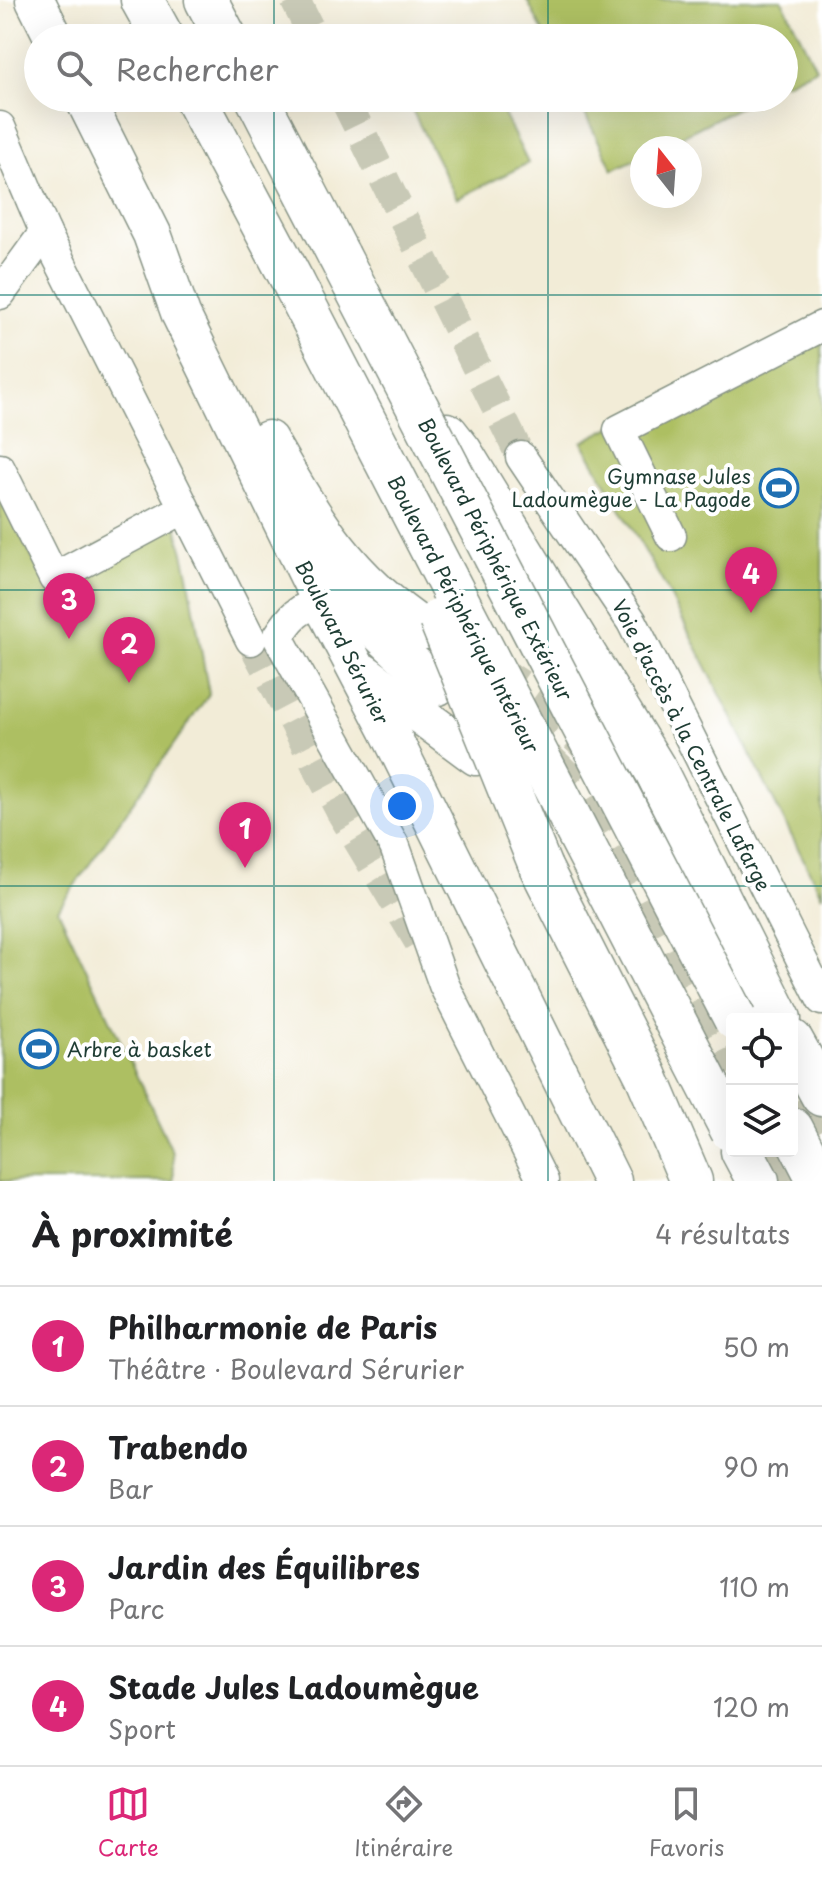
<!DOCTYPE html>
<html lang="fr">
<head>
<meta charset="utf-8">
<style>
	body { margin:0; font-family:"Playpen Sans",sans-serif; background:#f2f2f2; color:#202124 }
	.controls { position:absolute; right:24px; bottom:24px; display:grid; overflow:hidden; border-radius:8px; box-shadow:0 8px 32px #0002 }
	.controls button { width:72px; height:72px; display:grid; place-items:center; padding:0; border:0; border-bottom:2px solid #e0e0e0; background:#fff; color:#202124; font:40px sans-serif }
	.compass { position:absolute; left:630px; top:136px; width:72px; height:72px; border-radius:50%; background:#fff; box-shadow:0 8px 32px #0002; rotate:343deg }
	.you { position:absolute; left:402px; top:806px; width:28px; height:28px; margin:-20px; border:6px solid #fff; border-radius:50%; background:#1a73e8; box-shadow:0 0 0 12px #1a73e833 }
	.badge { display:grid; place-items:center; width:52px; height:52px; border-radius:50%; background:#db2777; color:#fff; font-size:26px; font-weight:700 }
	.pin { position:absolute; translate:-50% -66px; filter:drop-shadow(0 2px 4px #0008) }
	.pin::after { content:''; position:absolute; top:42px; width:28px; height:24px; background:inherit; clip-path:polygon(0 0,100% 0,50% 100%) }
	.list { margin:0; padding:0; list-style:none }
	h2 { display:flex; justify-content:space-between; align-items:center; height:104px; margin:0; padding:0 32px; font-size:34px }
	h2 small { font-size:26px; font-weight:400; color:#757577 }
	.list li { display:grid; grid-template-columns:52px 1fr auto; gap:24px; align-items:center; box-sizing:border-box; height:120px; padding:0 32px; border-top:2px solid #e0e0e0 }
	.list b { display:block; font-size:30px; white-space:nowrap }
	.list p { margin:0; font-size:26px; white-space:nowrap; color:#757577 }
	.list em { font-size:26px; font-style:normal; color:#757577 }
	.icon { flex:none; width:44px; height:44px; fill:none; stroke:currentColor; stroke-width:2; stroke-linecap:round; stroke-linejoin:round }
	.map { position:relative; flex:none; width:822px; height:1181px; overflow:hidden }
	.search { position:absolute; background:#fff; box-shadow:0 8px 32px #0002; left:24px; right:24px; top:24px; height:88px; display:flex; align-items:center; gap:20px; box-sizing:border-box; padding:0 28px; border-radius:44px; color:#757577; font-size:30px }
	.sheet { height:584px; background:#fff }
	nav { display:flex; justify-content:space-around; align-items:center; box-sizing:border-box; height:112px; border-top:2px solid #e0e0e0; background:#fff; font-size:22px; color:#757577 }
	nav a { display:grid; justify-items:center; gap:4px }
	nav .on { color:#db2777 }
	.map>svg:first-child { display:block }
</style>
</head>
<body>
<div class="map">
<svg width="822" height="1181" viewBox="0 0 822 1181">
	<rect width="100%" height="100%" fill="#fff"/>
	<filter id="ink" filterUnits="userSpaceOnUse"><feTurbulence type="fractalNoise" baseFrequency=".0125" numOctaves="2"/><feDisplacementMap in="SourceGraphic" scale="16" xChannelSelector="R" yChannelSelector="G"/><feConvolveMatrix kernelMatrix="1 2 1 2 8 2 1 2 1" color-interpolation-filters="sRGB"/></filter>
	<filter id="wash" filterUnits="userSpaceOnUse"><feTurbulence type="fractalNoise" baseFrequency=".006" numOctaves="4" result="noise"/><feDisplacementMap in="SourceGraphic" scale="32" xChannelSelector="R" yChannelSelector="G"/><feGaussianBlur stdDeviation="1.8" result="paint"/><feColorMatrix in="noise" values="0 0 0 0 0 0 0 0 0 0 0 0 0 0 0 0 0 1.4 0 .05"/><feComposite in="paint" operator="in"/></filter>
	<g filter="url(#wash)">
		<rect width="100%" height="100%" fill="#f2ecd7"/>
		<!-- green -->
		<g fill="#adbf62" stroke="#667e4b" stroke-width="2">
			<path d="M527 0H782L816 68 784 84V38H546Z"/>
			<path d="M406 98H496L528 163 457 199Z"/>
			<path d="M577 98H757L658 148H642V156L613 170Z"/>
			<path d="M822 319V896L668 591 582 442Z"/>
			<path d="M0 496 42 576 172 506 188 575 209 694 58 909 173 1153 174 1181H0Z"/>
		</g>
	</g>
	<g filter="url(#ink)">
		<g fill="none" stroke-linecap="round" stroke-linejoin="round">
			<!-- minor-tunnel -->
			<g stroke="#c8c9b6" stroke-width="30" stroke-dasharray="30 15" stroke-linecap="butt">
				<path d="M295 0 314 38"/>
				<path d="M344 98 521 457"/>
				<path d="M251 640 341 812 425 952"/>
			</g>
			<!-- major-tunnel -->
			<g stroke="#c8c9b6" stroke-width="38" stroke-dasharray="38 19" stroke-linecap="butt">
				<path d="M486 667C524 690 557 714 589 745"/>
				<path d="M546 760 584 797 620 856 732 1072"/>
				<path d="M792 1103 819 1155"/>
				<path d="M773 1151 789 1181"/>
			</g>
			<!-- minor casing -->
			<g stroke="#889486" stroke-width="33">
				<g id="minor">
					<path d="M0 127 45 232 251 640"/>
					<path d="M0 294 45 232"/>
					<path d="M521 457 632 622 822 1000"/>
					<path d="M0 469 54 578 183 509"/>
					<path d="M671 536 619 430 822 326"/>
					<path d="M322 604C299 606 290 618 278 637L395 847 444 985 543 1181"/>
				</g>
			</g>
			<!-- major casing -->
			<g stroke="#889486" stroke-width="41">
				<g id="major">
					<path d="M35 0 54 38"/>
					<path d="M84 98 152 234 181 315 324 607 388 729 612 1181"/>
					<path d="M268 440C314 520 347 578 426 630"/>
					<path d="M320 559C349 610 395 648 438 686"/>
					<path d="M364 673 476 756"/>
				</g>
			</g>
			<!-- highway casing -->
			<g stroke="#889486" stroke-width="45">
				<g id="highway">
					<path d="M142 0 163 38"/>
					<path d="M206 0 226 38"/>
					<path d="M195 98 293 282"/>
					<path d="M257 98 339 256"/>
					<path d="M447 434 461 452 656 771 780 1019"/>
					<path d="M541 868 646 1075 691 1181"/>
					<path d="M792 1041 822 1095"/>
					<path d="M792 1129 819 1181"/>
					<path d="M742 1151 758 1181"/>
				</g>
			</g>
			<!-- minor -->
			<use href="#minor" stroke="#fff" stroke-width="30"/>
			<!-- major -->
			<use href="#major" stroke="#fff" stroke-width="38"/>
			<!-- highway -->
			<use href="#highway" stroke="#fff" stroke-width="42"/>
			<!-- highway-bridge casing -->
			<g stroke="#889486" stroke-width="45" stroke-linecap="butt">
				<g id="highway-bridge">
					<path d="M339 256 735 1019"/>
					<path d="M293 282 732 1131"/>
					<path d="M440 619 541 868"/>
				</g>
			</g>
			<!-- highway-bridge -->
			<use href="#highway-bridge" stroke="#fff" stroke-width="42"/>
		</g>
	</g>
	<!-- grid -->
	<path fill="none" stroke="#0f766e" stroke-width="2" stroke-opacity="0.55" d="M274 0V38M548 0V38M274 98V1181M548 98V1181M0 295H822M0 590H822M0 886H822"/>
	<!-- icons -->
	<defs>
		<g id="stadium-ring" transform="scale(2)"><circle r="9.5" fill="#fff" stroke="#1f6fb2" stroke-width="1.5"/><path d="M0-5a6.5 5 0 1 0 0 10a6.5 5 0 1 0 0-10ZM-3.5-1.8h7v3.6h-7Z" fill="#1f6fb2"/></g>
	</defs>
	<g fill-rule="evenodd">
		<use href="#stadium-ring" x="779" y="488"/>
		<use href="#stadium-ring" x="39" y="1049"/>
	</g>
	<g text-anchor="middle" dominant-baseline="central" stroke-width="8" stroke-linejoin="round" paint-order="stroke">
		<!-- poi labels -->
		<g font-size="20" fill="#1f3d34" stroke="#fff" text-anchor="end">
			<text x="751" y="476">Gymnase Jules<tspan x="751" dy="23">Ladoumègue - La Pagode</tspan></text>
			<text x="67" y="1049" text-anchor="start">Arbre à basket</text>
		</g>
		<!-- street labels -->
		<g font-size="20" fill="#1f3d34" stroke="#fff">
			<text transform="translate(496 559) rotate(63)">Boulevard Périphérique Extérieur</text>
			<text transform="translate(464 614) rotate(63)">Boulevard Périphérique Intérieur</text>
			<text transform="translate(343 642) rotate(63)">Boulevard Sérurier</text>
			<text transform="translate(692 745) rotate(63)">Voie d'accès à la Centrale Lafarge</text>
		</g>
	</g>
</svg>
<div class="controls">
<button><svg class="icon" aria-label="locate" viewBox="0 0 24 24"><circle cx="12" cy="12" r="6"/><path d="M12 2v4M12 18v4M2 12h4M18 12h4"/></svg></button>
<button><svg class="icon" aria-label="layers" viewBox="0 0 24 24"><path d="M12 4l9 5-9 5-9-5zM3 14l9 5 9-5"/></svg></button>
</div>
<svg class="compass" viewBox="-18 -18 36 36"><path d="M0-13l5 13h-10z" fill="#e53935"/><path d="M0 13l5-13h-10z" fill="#757577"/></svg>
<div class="you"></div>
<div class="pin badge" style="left:245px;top:868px">1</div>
<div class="pin badge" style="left:129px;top:683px">2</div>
<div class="pin badge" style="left:69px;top:639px">3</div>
<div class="pin badge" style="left:751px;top:613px">4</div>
<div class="search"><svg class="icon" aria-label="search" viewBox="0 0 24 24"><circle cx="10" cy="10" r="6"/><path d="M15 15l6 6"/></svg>Rechercher</div>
</div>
<section class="sheet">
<h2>À proximité<small>4 résultats</small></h2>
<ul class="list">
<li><span class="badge">1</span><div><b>Philharmonie de Paris</b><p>Théâtre · Boulevard Sérurier</p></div><em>50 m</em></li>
<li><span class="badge">2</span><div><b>Trabendo</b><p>Bar</p></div><em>90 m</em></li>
<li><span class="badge">3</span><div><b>Jardin des Équilibres</b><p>Parc</p></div><em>110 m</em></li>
<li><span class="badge">4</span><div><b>Stade Jules Ladoumègue</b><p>Sport</p></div><em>120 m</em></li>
</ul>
</section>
<nav>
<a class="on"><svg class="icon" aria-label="map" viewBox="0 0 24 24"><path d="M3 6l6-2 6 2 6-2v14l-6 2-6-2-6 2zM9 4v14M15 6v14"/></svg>Carte</a>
<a><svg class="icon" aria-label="directions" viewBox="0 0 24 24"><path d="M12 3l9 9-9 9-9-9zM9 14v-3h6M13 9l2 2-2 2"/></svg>Itinéraire</a>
<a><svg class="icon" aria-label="saved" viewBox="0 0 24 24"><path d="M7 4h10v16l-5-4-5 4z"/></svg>Favoris</a>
</nav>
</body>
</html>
